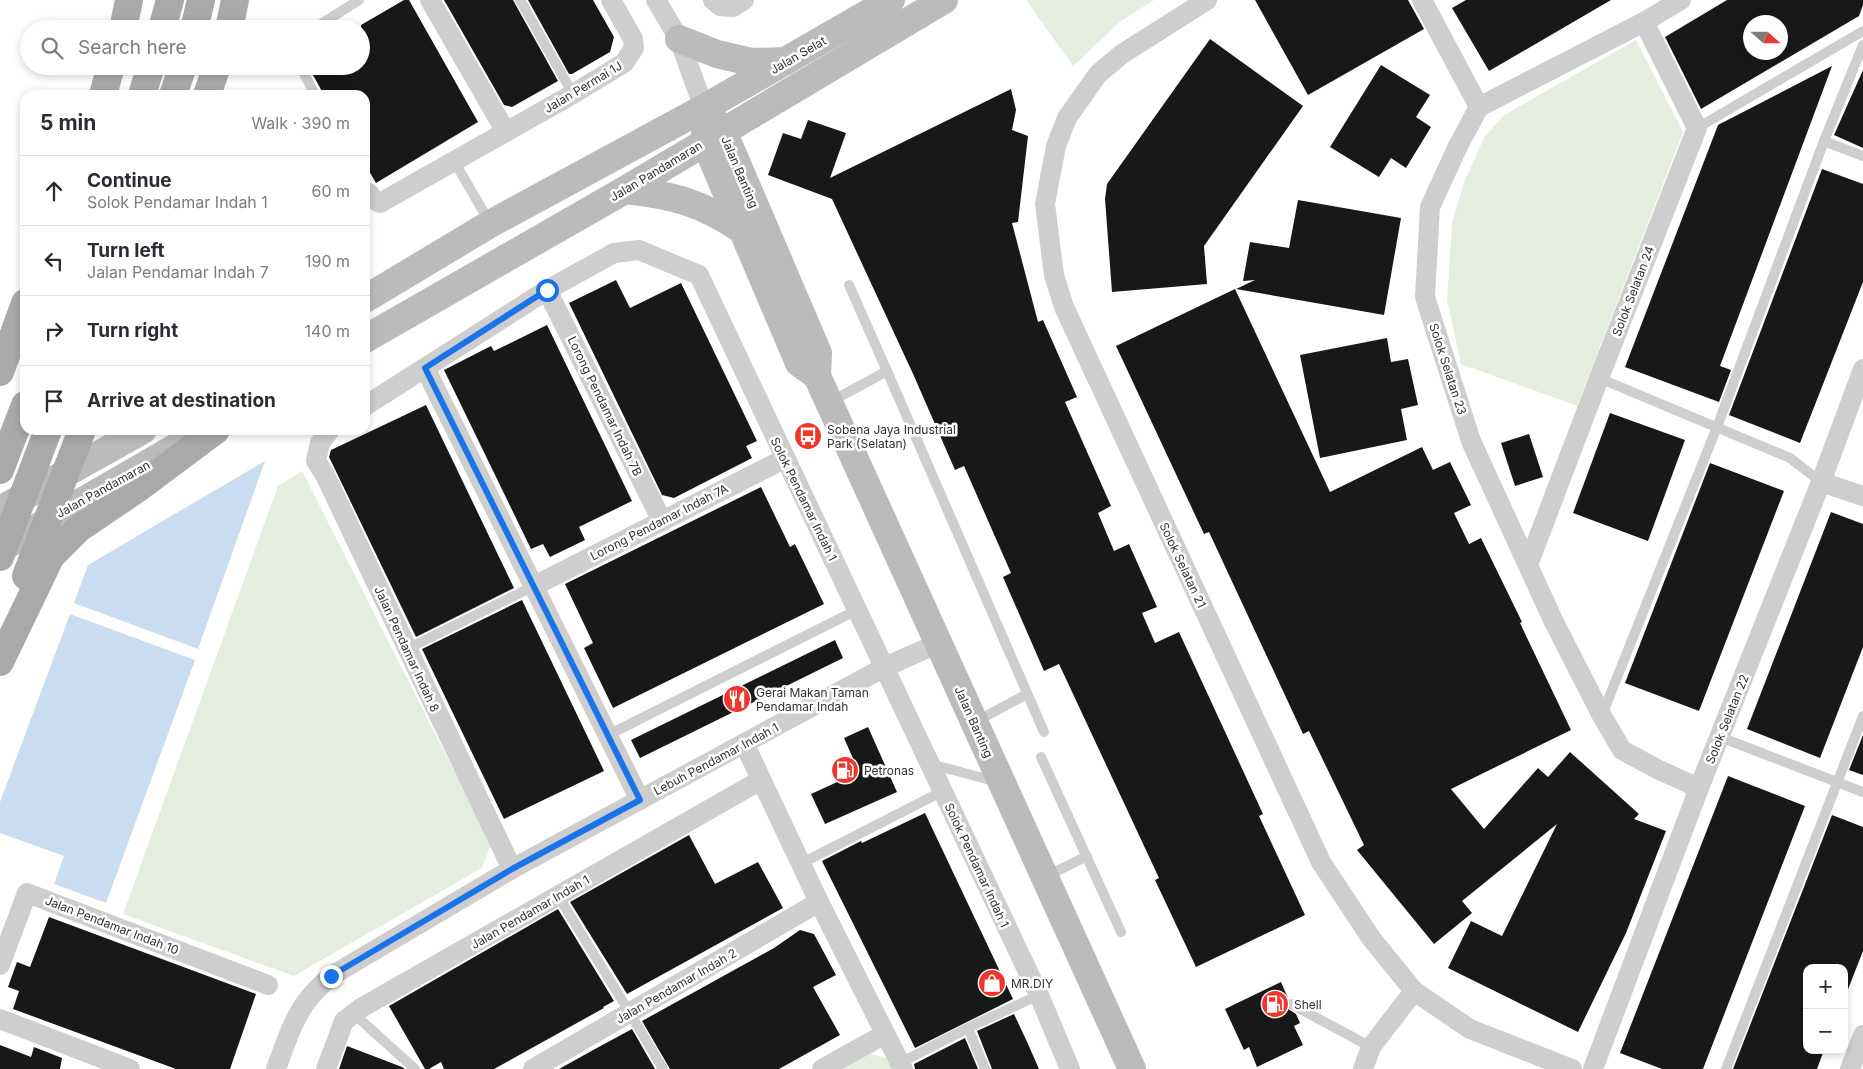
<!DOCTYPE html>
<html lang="en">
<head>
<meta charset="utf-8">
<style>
	body { margin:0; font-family:Inter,sans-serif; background:#f2f2f3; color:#2b2b33 }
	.controls { position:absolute; right:15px; bottom:15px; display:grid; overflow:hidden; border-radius:10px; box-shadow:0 2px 8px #0003 }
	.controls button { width:45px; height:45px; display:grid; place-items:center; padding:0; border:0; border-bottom:1px solid #e1e1e2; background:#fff; color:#2b2b33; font:25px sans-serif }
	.compass { position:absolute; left:1743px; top:15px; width:45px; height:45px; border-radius:50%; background:#fff; box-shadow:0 2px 8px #0003; rotate:111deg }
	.stop { position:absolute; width:15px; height:15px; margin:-11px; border:4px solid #1a73e8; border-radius:50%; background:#fff }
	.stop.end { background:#1a73e8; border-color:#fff; box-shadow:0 1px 5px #0008 }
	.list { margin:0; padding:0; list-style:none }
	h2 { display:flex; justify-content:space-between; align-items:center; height:65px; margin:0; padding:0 20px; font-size:21px }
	h2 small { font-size:16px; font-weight:400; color:#7c7c81 }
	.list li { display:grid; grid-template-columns:32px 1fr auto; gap:15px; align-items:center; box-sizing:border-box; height:70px; padding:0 20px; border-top:1px solid #e1e1e2 }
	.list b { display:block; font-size:19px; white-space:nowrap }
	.list p { margin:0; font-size:16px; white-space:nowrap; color:#7c7c81 }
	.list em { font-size:16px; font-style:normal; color:#7c7c81 }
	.icon { flex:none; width:28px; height:28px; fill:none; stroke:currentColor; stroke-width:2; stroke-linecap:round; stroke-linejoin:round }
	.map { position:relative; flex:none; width:1863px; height:1069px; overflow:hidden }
	.search { position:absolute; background:#fff; box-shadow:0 2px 8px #0003; left:20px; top:20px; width:350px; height:55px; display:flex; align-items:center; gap:12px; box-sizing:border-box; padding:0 18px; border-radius:28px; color:#7c7c81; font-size:19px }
	.panel { position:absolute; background:#fff; box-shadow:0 2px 8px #0003; left:20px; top:90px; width:350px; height:345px; border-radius:15px }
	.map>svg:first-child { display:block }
</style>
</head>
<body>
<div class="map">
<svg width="1863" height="1069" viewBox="0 0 1863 1069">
	<rect width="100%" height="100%" fill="#fff"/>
	<!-- green -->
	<g fill="#e5eede">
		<path d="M1026 0H1154L1120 22 1073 66Z"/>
		<path d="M1636 40 1683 132 1577 406 1461 364 1447 300 1452 223 1464 182 1484 138 1504 115Z"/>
		<path d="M302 471 491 844 482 868 294 976 123 914 278 486Z"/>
		<path d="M867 1053 893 1060 897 1069H839Z"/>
	</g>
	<!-- water -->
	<g fill="#cadcef">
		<path d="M265 461 198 649 74 603 88 565Z"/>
		<path d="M70 614 195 660 106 903 54 884 64 856 0 833V802Z"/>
	</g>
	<!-- building -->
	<g fill="#181818" fill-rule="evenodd">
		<path d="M404 0H409L478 122 376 183 365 164V95H324L308 66H361V25Z"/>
		<path d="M444 0H513L558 81 512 107 504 105Z"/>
		<path d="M528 0H593L614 37 610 52 572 74H569Z"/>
		<path d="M1255 0H1408L1424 29 1308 95Z"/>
		<path d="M1466 0H1611L1489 71 1452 8Z"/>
		<path d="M1727 0H1863V5L1859 16 1701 109 1665 37ZM1750 22H1780V52H1750Z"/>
		<path d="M1210 39 1303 106 1204 246 1207 284 1112 292 1105 199 1107 184Z"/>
		<path d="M1381 65 1430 95 1416 117 1431 127 1406 168 1391 158 1379 177 1330 147Z"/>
		<path d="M1832 66 1720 366 1731 370 1719 402 1625 367 1718 125Z"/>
		<path d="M1863 70V148L1834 135Z"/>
		<path d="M1011 89 1016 110 1012 130 1028 136 1018 222 1012 223 1038 322 1043 320 1077 397 1065 402 1111 506 1098 513 1114 551 1129 544 1157 607 1142 613 1155 643 1179 632 1263 814 1259 816 1305 915 1196 967 1155 880 1159 878 1059 664 1044 671 1003 577 1011 573 964 466 955 470 914 376 832 199 768 175 783 133 801 139 808 120 846 133 830 178Z"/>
		<path d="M1822 169 1863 184V282L1800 443 1729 415Z"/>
		<path d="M1298 200 1401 218 1384 315 1236 289 1255 280 1243 281 1250 242 1289 248Z"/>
		<path d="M616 280 630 308 681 283 757 441 746 446 752 458 674 498 662 495 569 303Z"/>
		<path d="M1235 289 1330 492 1422 447 1433 470 1450 462 1471 505 1454 513 1469 544 1481 538 1522 622 1520 623 1571 730 1451 789 1484 829 1538 768 1548 777 1570 752 1639 814 1634 819 1666 831 1626 933 1578 1032 1448 968 1471 921 1502 936 1557 824 1462 901 1472 913 1434 944 1357 850 1364 845 1309 731 1303 734 1209 532 1204 534 1116 346Z"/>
		<path d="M547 325 632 501 579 527 585 540 550 557 543 544 531 549 444 370 491 346 494 351Z"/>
		<path d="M1387 338 1391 362 1408 359 1418 405 1401 409 1407 440 1320 458 1300 355Z"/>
		<path d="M426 405 514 588 416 637 329 457 331 450Z"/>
		<path d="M1610 413 1685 440 1648 541 1573 513Z"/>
		<path d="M1529 434 1543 477 1515 486 1501 443Z"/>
		<path d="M1710 463 1784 491 1699 711 1625 683Z"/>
		<path d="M761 487 790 547 795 544 824 604 613 708 584 648 593 643 565 584Z"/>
		<path d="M1831 512 1863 524V647L1820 758 1747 729Z"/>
		<path d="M522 600 604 771 504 819 422 649Z"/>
		<path d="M835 640 843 658 640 758 631 740Z"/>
		<path d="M868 727 897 792 825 824 811 794 859 772 844 738Z"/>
		<path d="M1863 735V775L1849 770Z"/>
		<path d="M1728 776 1805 806 1703 1069H1662L1620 1053Z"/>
		<path d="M925 813 1013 999 915 1048 822 861 861 841 862 843Z"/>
		<path d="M1832 815 1863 827V951L1845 997 1844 968H1807V1050H1824L1817 1069H1733Z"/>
		<path d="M689 835 715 884 758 862 783 908 627 994 570 902Z"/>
		<path d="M558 909 614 1001 603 1007 604 1008 494 1069H444L441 1062 429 1069H425L389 1006Z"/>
		<path d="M49 917 256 994 230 1069H176L13 1009 19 991 8 987 17 962 30 967Z"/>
		<path d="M800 930 814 934 836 975 813 987 840 1035 779 1069H670L642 1021 774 948Z"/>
		<path d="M1281 982 1288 998 1285 1001V1007L1296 1014 1300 1023 1294 1026 1303 1045 1257 1067 1249 1047 1244 1050 1225 1009Z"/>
		<path d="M1014 1014 1028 1044 1039 1069H992L977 1031Z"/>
		<path d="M632 1029 655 1069H559L595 1049Z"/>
		<path d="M965 1038 978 1069H915L914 1064Z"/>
		<path d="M0 1045 31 1057 34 1047 62 1058 60 1069H0Z"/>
		<path d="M347 1046 402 1067 405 1069H339Z"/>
	</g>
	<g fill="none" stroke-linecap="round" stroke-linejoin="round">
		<!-- lane -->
		<g stroke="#cecece" stroke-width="10">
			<path d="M520 0 573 94"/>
			<path d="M313 29 359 0"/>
			<path d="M300 66 315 95"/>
			<path d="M1697 128 1863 31"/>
			<path d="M1824 141 1863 156"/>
			<path d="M454 161 490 223"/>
			<path d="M887 371 1044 732"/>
			<path d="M1599 378 1790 458 1821 482"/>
			<path d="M830 402 887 371 849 285"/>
			<path d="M407 649 534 586"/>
			<path d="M1602 715 1717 427 1824 141 1863 45"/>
			<path d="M975 722 1027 694"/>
			<path d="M608 735 857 610"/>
			<path d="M1720 737 1863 792"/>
			<path d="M1041 757 1121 932"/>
			<path d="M930 764 998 782"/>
			<path d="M802 863 943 791"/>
			<path d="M1045 877 1087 856"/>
			<path d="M558 896 630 1013 663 1069"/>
			<path d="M1291 1004 1371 1047"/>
			<path d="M354 1014 415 1069"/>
			<path d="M968 1028 985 1069"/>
			<path d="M900 1063 968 1028 1039 995"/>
			<path d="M1726 1069 1863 716"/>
		</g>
		<!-- street -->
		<g stroke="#cecece" stroke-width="20">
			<path d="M430 0 506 132"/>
			<path d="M656 0 679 39 704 108"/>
			<path d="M713 0 720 6 733 7 744 0"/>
			<path d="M1207 0 1122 54 1098 74 1067 118 1056 146 1045 204 1054 275 1064 307 1321 862 1371 938 1414 991 1470 1029 1572 1069"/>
			<path d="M1422 0 1479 107"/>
			<path d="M1681 0 1644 22 1479 107 1458 146 1430 207 1425 297 1471 441 1553 620 1602 716 1622 750 1659 770 1699 788"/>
			<path d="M369 193 373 199 380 203 573 94 624 63 634 48 633 39 611 0"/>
			<path d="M547 290 662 521"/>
			<path d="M425 368 640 800"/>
			<path d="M365 406 547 290 614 253 639 250 699 275 1039 995 1070 1069"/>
			<path d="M330 430 320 443 316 461 325 475 512 869"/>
			<path d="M1821 482 1863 496"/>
			<path d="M1528 565 1599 378 1697 128 1644 22"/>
			<path d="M534 586 784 459"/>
			<path d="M744 743 819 902 903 1069"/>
			<path d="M0 965 27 893 268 985"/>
			<path d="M0 1019 130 1069"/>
			<path d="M276 1069C284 1048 291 1024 304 1005 311 994 321 985 331 976L512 869 885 667 939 643"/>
			<path d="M326 1069 344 1021 361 1008 761 780"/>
			<path d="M533 1069 819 902"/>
			<path d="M822 1069 885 1034"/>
			<path d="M1363 1069 1371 1047 1414 991"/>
			<path d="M1593 1069 1699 788 1821 482 1863 369"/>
			<path d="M1850 1069 1863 1035"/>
		</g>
		<!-- secondary -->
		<g stroke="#bbb" stroke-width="28">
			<path d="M679 39 717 54 751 62 786 61"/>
			<path d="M704 108 723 131 818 353 817 376 1132 1069"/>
			<path d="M705 125V142L799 363 817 376"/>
			<path d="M625 190C673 195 702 203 742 230"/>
			<path d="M365 299 490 224 704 108 891 0"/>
			<path d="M365 339 625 190 944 0"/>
			<path d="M0 510 143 430"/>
			<path d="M0 549 183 443"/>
		</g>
		<!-- primary -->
		<g stroke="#a9a9a9" stroke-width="28">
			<path d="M123 29 129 0"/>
			<path d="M162 29 170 0"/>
			<path d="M194 29 201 0"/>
			<path d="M229 29 235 0"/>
			<path d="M103 95 111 66"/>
			<path d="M142 95 151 66"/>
			<path d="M173 95 183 66"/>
			<path d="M207 95 217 66"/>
			<path d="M0 372 25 303"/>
			<path d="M26 576 82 430"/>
			<path d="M0 662 51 556 78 529 137 489 216 430"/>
		</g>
		<!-- primary-bridge -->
		<g stroke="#a9a9a9" stroke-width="28">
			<path d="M0 470 25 405"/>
			<path d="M0 557 48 430"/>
		</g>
	</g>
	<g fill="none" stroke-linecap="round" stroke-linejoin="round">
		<!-- route -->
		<path stroke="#1a73e8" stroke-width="6" d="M331 976 512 869 640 800 425 368 547 290"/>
	</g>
	<!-- icons -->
	<defs>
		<g id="bus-disc" transform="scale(1.4375)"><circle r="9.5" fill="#f0362b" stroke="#fff"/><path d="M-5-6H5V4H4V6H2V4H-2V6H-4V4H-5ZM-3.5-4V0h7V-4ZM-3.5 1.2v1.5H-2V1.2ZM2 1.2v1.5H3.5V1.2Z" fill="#fff"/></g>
		<g id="restaurant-disc" transform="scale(1.4375)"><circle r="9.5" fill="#f0362b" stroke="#fff"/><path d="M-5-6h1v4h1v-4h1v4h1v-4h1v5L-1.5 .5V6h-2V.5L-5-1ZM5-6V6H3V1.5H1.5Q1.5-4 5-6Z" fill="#fff"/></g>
		<g id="fuel-disc" transform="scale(1.4375)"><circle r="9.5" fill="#f0362b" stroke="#fff"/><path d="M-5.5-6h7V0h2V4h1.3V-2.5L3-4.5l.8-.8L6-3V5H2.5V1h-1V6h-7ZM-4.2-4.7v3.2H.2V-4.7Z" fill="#fff"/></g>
		<g id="shop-disc" transform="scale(1.4375)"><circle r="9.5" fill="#f0362b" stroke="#fff"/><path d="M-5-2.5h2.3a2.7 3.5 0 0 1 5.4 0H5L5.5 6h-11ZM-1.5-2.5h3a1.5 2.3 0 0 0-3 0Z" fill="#fff"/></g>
	</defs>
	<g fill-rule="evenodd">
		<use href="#bus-disc" x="808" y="436"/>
		<use href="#restaurant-disc" x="737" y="699"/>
		<use href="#fuel-disc" x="845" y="770"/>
		<use href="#shop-disc" x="992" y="983"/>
		<use href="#fuel-disc" x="1275" y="1004"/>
	</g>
	<g text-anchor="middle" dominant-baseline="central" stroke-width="5" stroke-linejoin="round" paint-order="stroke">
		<!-- street labels -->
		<g font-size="12" fill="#313131" stroke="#fff">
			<text transform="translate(798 55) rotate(-30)">Jalan Selat</text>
			<text transform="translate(583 87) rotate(-31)">Jalan Permai 1J</text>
			<text transform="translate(656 171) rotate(-31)">Jalan Pandamaran</text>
			<text transform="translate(740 172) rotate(67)">Jalan Banting</text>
			<text transform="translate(1633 291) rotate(-69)">Solok Selatan 24</text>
			<text transform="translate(1448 369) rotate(72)">Solok Selatan 23</text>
			<text transform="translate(605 406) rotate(64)">Lorong Pendamar Indah 7B</text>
			<text transform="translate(103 489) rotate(-29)">Jalan Pandamaran</text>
			<text transform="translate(804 499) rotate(64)">Solok Pendamar Indah 1</text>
			<text transform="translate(659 522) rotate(-27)">Lorong Pendamar Indah 7A</text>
			<text transform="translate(1183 565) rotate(65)">Solok Selatan 21</text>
			<text transform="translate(407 649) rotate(65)">Jalan Pendamar Indah 8</text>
			<text transform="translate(1727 719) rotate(-68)">Solok Selatan 22</text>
			<text transform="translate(974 722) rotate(66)">Jalan Banting</text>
			<text transform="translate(716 759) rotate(-28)">Lebuh Pendamar Indah 1</text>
			<text transform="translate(977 865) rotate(65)">Solok Pendamar Indah 1</text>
			<text transform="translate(530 912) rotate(-30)">Jalan Pendamar Indah 1</text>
			<text transform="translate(112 925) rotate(21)">Jalan Pendamar Indah 10</text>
			<text transform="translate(676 986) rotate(-30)">Jalan Pendamar Indah 2</text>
		</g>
		<!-- poi labels -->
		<g font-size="12" fill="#313131" stroke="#fff" text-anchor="start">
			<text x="827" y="429">Sobena Jaya Industrial<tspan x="827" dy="14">Park (Selatan)</tspan></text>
			<text x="756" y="692">Gerai Makan Taman<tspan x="756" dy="14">Pendamar Indah</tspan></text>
			<text x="864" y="770">Petronas</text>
			<text x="1011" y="983">MR.DIY</text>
			<text x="1294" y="1004">Shell</text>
		</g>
	</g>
</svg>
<div class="controls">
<button>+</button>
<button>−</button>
</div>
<svg class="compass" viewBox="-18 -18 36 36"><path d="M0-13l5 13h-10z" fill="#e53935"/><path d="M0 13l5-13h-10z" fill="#7c7c81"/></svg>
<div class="stop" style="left:547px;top:290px"></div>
<div class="stop end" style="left:331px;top:976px"></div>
<div class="search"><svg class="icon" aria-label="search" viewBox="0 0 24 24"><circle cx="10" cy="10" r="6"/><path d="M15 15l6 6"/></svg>Search here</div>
<section class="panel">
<h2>5 min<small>Walk · 390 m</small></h2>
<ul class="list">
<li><svg class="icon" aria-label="ahead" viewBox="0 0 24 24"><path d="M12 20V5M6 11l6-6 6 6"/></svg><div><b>Continue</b><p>Solok Pendamar Indah 1</p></div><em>60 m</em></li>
<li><svg class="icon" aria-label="left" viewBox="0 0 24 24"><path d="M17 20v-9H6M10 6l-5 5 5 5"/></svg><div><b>Turn left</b><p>Jalan Pendamar Indah 7</p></div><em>190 m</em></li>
<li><svg class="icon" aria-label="right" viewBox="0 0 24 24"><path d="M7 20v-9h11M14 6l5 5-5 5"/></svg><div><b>Turn right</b></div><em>140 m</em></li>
<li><svg class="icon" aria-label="arrive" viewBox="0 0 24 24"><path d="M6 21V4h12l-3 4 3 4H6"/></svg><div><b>Arrive at destination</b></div></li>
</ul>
</section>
</div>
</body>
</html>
